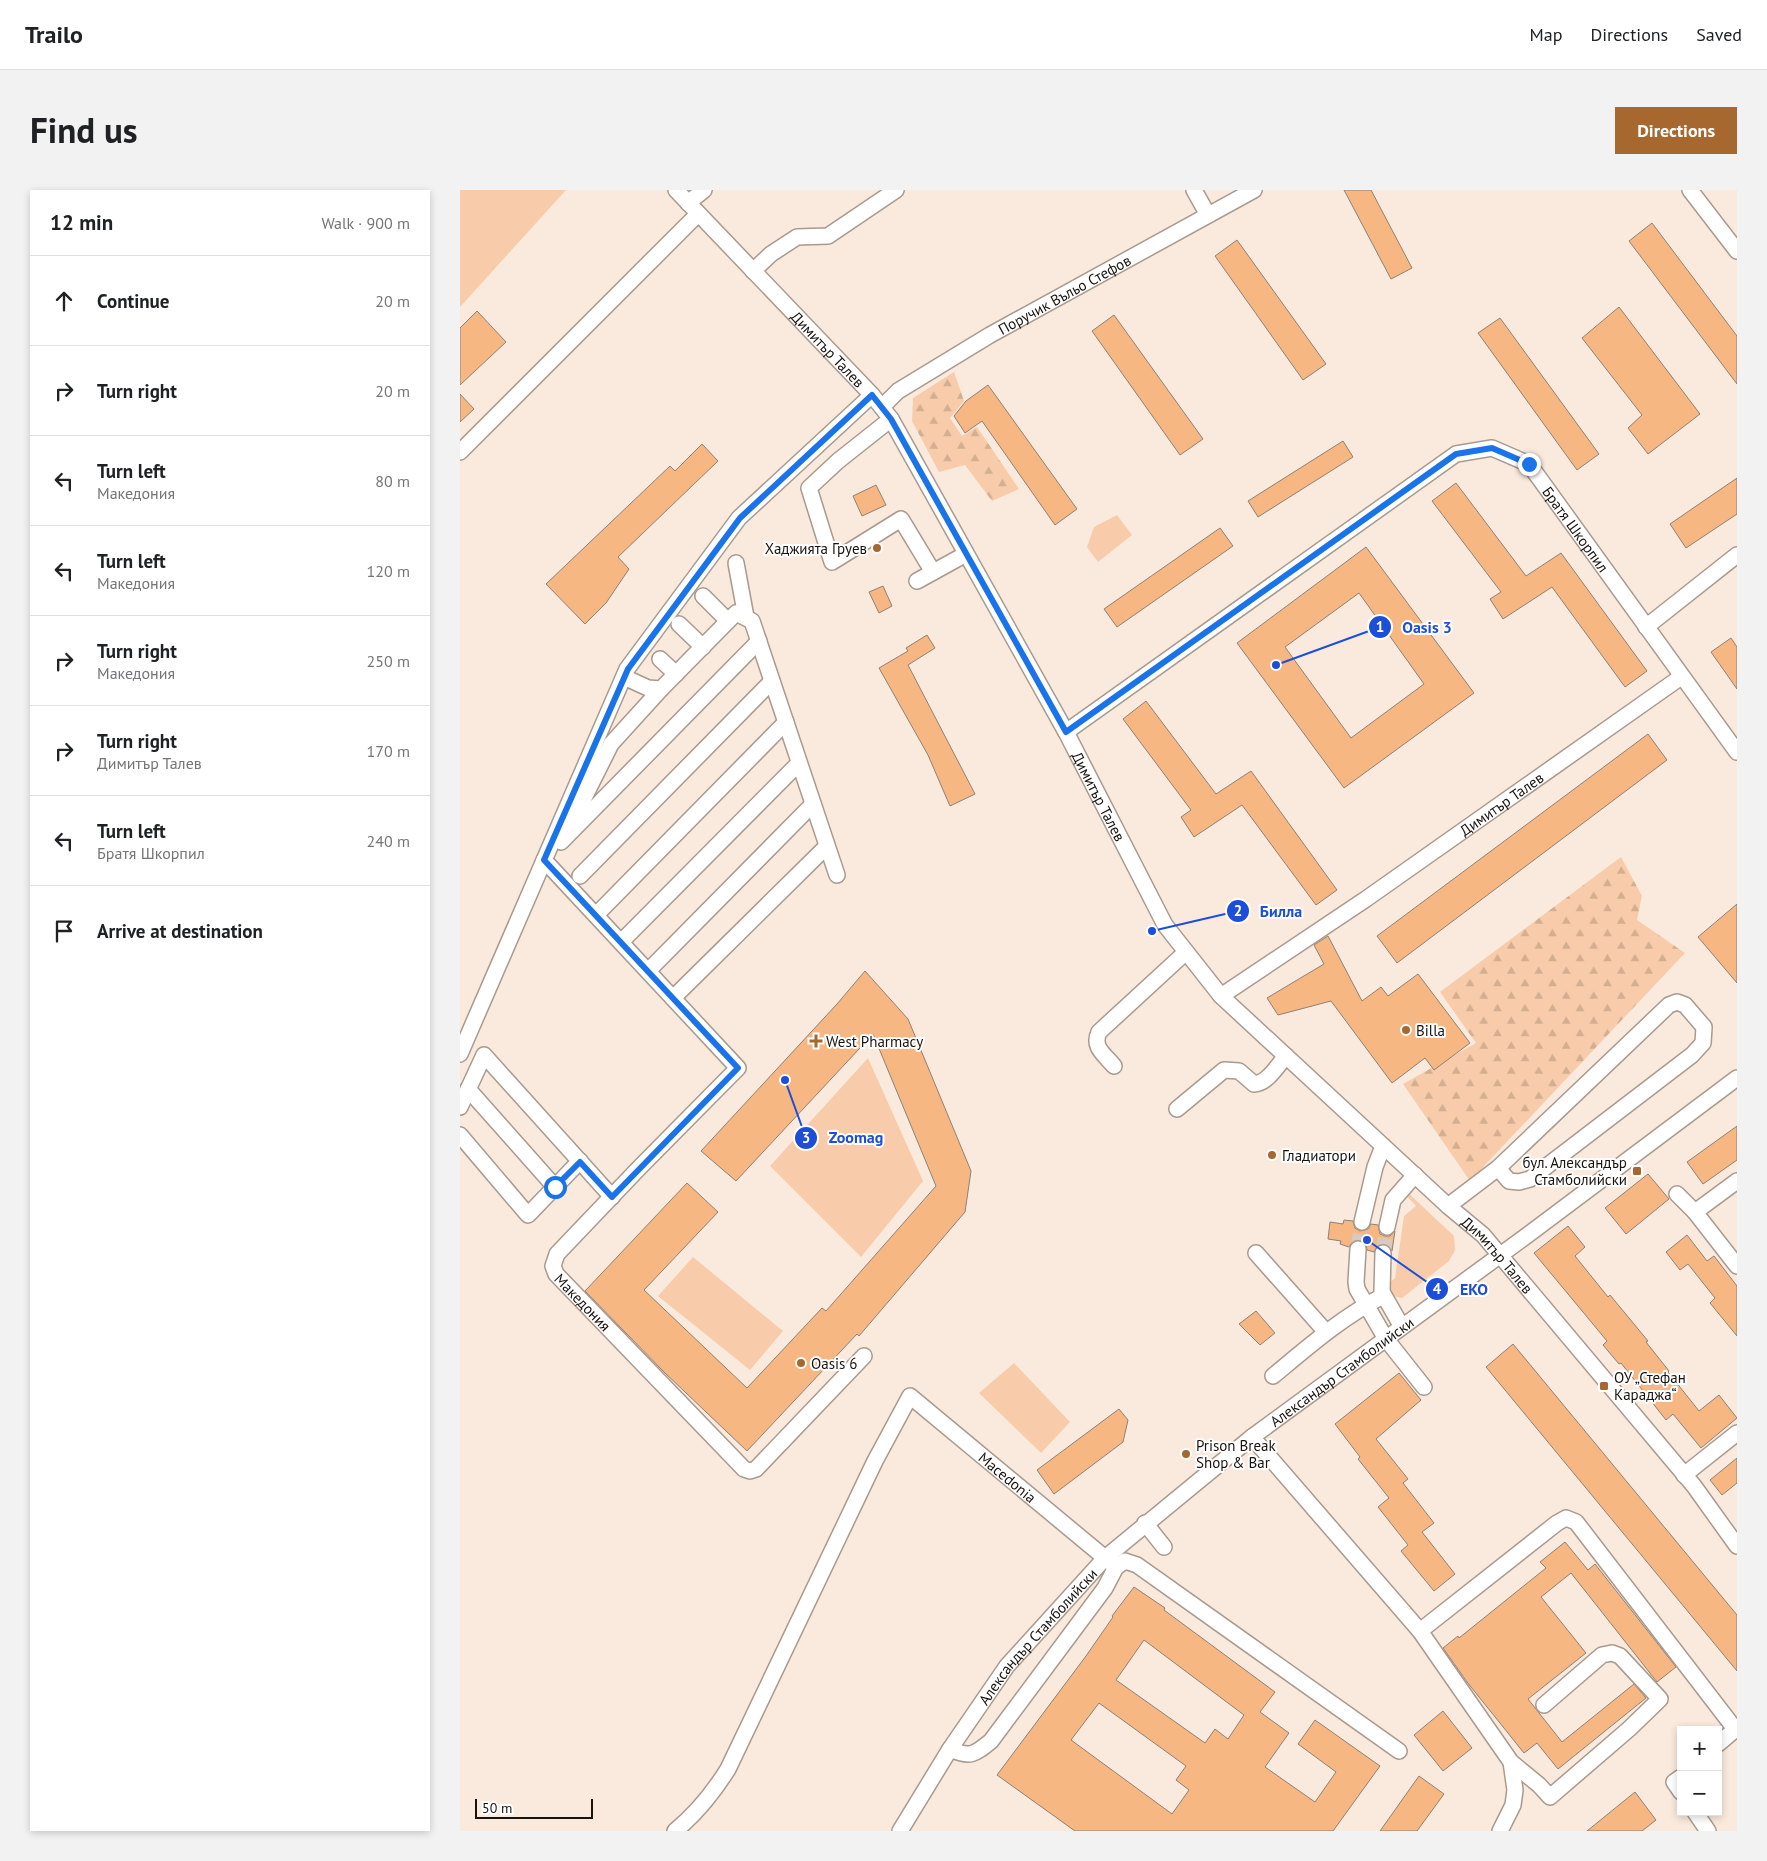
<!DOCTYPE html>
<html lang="en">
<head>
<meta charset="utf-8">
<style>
	body { margin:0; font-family:"PT Sans",sans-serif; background:#f2f2f2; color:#202124 }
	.controls { position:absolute; right:15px; bottom:15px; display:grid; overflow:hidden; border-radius:0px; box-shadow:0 2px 8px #0003 }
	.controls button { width:45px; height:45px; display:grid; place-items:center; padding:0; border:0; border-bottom:1px solid #e0e0e0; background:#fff; color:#202124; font:25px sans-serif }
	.scale { position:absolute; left:15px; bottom:12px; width:118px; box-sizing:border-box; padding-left:5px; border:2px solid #19130f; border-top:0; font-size:14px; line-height:18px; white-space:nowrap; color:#19130f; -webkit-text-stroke:4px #fff; paint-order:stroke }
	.stop { position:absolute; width:15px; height:15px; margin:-11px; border:4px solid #1a73e8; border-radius:50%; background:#fff }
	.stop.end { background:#1a73e8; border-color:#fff; box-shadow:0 1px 5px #0008 }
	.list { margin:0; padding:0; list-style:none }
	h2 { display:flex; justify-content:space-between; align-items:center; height:65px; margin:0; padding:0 20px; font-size:21px }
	h2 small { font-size:16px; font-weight:400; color:#757577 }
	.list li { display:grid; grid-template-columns:32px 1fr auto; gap:15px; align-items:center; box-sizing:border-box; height:90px; padding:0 20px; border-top:1px solid #e0e0e0 }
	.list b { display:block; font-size:19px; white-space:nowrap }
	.list p { margin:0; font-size:16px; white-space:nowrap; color:#757577 }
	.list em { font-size:16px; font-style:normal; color:#757577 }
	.icon { flex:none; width:28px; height:28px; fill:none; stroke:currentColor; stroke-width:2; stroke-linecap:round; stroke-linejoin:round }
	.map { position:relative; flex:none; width:1277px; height:1641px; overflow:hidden; border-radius:0px }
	header { display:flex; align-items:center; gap:30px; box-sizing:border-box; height:70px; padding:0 25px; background:#fff; border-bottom:1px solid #e0e0e0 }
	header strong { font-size:24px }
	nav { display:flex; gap:28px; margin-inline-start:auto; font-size:18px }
	.intro { display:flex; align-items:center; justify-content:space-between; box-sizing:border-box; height:120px; padding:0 30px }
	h1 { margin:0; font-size:35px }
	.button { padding:12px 22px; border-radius:0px; background:#a7682f; color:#fff; font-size:18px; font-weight:700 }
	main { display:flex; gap:30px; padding:0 30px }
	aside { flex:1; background:#fff; border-radius:0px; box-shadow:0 2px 8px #0003 }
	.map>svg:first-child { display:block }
</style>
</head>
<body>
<header>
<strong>Trailo</strong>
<nav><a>Map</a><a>Directions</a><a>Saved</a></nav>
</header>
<div class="intro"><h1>Find us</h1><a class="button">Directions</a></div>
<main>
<aside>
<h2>12 min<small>Walk · 900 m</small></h2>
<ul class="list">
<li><svg class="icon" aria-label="ahead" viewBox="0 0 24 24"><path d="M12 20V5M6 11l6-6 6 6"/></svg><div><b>Continue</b></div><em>20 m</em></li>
<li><svg class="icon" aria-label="right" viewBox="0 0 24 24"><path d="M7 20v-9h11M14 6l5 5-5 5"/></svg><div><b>Turn right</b></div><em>20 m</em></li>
<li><svg class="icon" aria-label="left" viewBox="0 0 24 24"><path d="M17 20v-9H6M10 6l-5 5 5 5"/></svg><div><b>Turn left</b><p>Македония</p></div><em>80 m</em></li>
<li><svg class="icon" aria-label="left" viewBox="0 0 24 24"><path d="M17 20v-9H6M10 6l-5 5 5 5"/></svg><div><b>Turn left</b><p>Македония</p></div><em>120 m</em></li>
<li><svg class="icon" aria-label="right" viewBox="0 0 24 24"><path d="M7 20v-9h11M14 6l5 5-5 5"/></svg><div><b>Turn right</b><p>Македония</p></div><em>250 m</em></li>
<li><svg class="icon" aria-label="right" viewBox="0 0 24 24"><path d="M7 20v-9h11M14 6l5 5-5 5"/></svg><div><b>Turn right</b><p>Димитър Талев</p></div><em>170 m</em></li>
<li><svg class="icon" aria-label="left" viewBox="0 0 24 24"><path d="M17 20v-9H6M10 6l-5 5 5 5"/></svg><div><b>Turn left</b><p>Братя Шкорпил</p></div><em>240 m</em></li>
<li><svg class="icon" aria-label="arrive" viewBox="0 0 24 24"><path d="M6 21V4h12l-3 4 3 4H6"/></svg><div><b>Arrive at destination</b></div></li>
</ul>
</aside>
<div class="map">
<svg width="1277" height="1641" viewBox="0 0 1277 1641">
	<defs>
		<pattern id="forest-firs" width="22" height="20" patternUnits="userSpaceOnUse" patternTransform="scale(1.25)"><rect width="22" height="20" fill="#f8ccaa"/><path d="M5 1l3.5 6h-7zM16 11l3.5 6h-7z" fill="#d4ae91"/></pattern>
	</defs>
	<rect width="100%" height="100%" fill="#faeade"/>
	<!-- green -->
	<g fill="#f8ccaa">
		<path d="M0 0H106L0 117Z"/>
		<path d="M657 325 672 345 638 372 627 357 634 337Z"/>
		<path d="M408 868 463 991 401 1067 310 976Z"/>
		<path d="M941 1000H945L994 1046 995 1060 989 1071 942 1108 927 1105 925 1097 935 1088 944 1026 956 1016Z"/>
		<path d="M233 1067 323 1141 290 1180 198 1106Z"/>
		<path d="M554 1173 610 1232 581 1263 519 1203Z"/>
	</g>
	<!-- forest -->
	<g fill="url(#forest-firs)">
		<path d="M494 182 504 211 490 228 502 246 517 237 559 299 532 311 505 275 479 282 452 231 453 208Z"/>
		<path d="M1161 667 1182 706 1177 730 1225 763 1010 991 943 894 1016 853 980 802Z"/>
	</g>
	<!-- building -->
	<g fill="#f6b783" stroke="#8f8176" fill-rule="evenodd">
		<path d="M884 0H911L952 78 931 89Z"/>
		<path d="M1192 33 1277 146V194L1169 51Z"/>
		<path d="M777 50 866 174 843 190 755 66Z"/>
		<path d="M1159 117 1240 224 1188 264 1168 238 1182 225 1122 148Z"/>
		<path d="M17 121 46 152 0 195V138Z"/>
		<path d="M654 125 743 249 720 265 632 141Z"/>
		<path d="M1040 128 1139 264 1117 280 1018 143Z"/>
		<path d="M528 195 617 319 595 335 522 231 505 243 494 226 506 211Z"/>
		<path d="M0 204 14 219 0 232Z"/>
		<path d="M883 251 893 267 798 327 788 311Z"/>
		<path d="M242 254 258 271 158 367 169 379 146 413 125 434 86 394 210 276 215 281Z"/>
		<path d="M1277 288V324L1226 358 1210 334Z"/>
		<path d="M996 293 1066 386 1101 363 1187 481 1165 497 1092 397 1043 429 1030 409 1041 402 972 311Z"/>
		<path d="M416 295 426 315 402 326 393 306Z"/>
		<path d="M760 338 773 356 657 437 644 419Z"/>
		<path d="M906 357 1014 503 884 598 777 453ZM899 403 964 494 891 548 825 457Z"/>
		<path d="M423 396 432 416 419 423 409 402Z"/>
		<path d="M467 445 475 458 448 475 515 604 490 616 468 565 419 478 448 461 446 458Z"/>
		<path d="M1271 448 1277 457V499L1251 462Z"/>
		<path d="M686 511 756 604 791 581 877 700 856 715 782 615 734 647 721 627 731 620 663 529Z"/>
		<path d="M1188 544 1207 570 937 773 917 746Z"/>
		<path d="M1277 714V793L1238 747Z"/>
		<path d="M868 746 902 811 921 797 928 806 958 784 1010 853 974 880 965 868 932 893 871 811 818 825 807 808 864 774 854 755Z"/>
		<path d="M405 781 448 829 511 981 505 1022 399 1146 397 1144 287 1261 204 1182 125 1101 227 993 258 1022 184 1100 287 1198 362 1118 366 1121 476 996 413 844 276 991 241 961 377 814Z"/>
		<path d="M1277 936V970L1243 994 1227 972Z"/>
		<path d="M1188 984 1209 1009 1166 1044 1145 1018Z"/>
		<path d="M884 1030 893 1031 895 1038 900 1041 908 1039 911 1034 918 1035 920 1044 925 1046H930L935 1041 932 1061 928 1055 924 1054 918 1055 914 1062 907 1060 906 1054 899 1050 893 1051 889 1057 880 1054 881 1051 868 1049 870 1032 883 1034Z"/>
		<path d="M1108 1036 1125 1057 1115 1066 1148 1107 1150 1105 1188 1151 1186 1152 1209 1181 1208 1182 1239 1221 1259 1205 1277 1228 1241 1258 1213 1224 1206 1230 1161 1173 1159 1174 1143 1155 1147 1151 1074 1063Z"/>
		<path d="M1227 1045 1247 1071 1254 1066 1277 1096V1146L1250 1113 1255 1108 1228 1074 1220 1080 1206 1062Z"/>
		<path d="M796 1121 815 1143 800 1155 779 1134Z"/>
		<path d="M1053 1154 1277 1425V1481L1026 1177Z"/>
		<path d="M939 1183 961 1210 916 1249 948 1289 943 1293 974 1333 962 1342 995 1384 974 1401 941 1361 948 1355 918 1317 929 1308 898 1269 900 1267 875 1234Z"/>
		<path d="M659 1219 668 1230 663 1252 594 1304 577 1280Z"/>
		<path d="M1277 1268V1293L1262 1305 1250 1290Z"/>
		<path d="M1105 1352 1128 1380 1135 1374 1216 1477 1197 1492 1111 1383 1081 1407 1126 1463 1068 1509 1102 1552 1174 1494 1186 1508 1098 1579 1077 1553 1064 1563 1007 1492 983 1458 998 1446 999 1448 1086 1378 1080 1372Z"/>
		<path d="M674 1397 705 1418 704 1420 815 1502 800 1522 829 1543 805 1577 855 1612 876 1582 838 1554 855 1530 920 1576 873 1641H615L537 1585 626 1466 653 1427 652 1426ZM684 1450 784 1525 768 1549 755 1539 745 1553 656 1490ZM639 1513 726 1576 716 1590 729 1600 712 1624 611 1550Z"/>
		<path d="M983 1521 1012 1558 983 1581 954 1545Z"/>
		<path d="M959 1586 984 1604 957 1641H920Z"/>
		<path d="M1175 1602 1196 1630 1182 1641H1127Z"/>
	</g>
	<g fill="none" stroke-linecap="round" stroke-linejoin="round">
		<!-- minor-tunnel -->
		<g stroke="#d8cabf" stroke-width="15" stroke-dasharray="15 8" stroke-linecap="butt">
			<path d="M898 1059 902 1032"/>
			<path d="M923 1063 927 1037"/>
		</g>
		<!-- minor casing -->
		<g stroke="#a89a8e" stroke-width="18">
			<g id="minor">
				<path id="s1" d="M216 0 412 205 431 229 606 542 705 735 761 806 988 1016 1023 1045 1234 1296 1277 1356"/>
				<path d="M734 0 748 25"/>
				<path d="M1230 0 1277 61"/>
				<path d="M228 13 244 0"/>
				<path d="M293 81 311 64 337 47 368 46 436 0"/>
				<path id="s2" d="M422 217 438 201 530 145 794 0"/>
				<path d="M431 229 378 271 349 298 372 372 441 329 473 382"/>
				<path d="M0 262 238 24"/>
				<path d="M276 373 286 427"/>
				<path d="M457 391 506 364"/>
				<path d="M243 406 268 431"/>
				<path d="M219 434 243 457"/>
				<path d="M1186 437 1277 365"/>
				<path d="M200 469 216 484"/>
				<path d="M164 487 188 498 201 499 276 423 292 431 377 685"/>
				<path id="s3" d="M606 542 996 264 1032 258 1069 274 1277 562"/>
				<path d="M108 640 151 554 201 499"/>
				<path d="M101 652 299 451"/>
				<path id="s4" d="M84 670 278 878 180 977 97 1064 93 1076 96 1084 284 1279 290 1281 296 1279 404 1166"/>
				<path d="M120 686 312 491"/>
				<path d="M136 725 326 532"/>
				<path d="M161 752 339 573"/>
				<path d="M188 781 353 614"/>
				<path id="s5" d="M761 806 906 709 1221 487"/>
				<path d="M213 808 367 656"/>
				<path d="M0 864 167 479 279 328 412 205"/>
				<path d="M654 876C644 864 632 857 639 842L726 762"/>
				<path d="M8 899 95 997"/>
				<path d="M0 917 24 865 152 1007"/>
				<path d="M717 919 764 880 779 881 794 894C808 893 817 876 826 866"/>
				<path d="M0 945 68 1025 120 971"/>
				<path d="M1217 1004 1235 1022 1277 1076"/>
				<path d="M988 1016 1038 978 1209 815 1217 812 1225 815 1244 837 1243 853 1232 865 1070 989 1059 992 1049 991 1038 978"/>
				<path d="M1235 1022 1277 991"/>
				<path d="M902 1032 915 977 923 956"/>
				<path d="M927 1037 933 1010 955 985"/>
				<path d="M898 1059 896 1092 897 1099 926 1149 964 1197"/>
				<path d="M796 1063 866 1142"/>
				<path d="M923 1063 922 1102 942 1137"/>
				<path d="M813 1186C848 1157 882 1127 923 1106"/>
				<path d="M792 1247 960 1441 1051 1572 1079 1595 1090 1607 1169 1539 1200 1509 1160 1466 1152 1463 1142 1465 1084 1515"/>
				<path d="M1224 1285 1277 1243"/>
				<path d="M685 1333 704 1357"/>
				<path d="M656 1377 665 1371 677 1375 939 1561"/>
				<path d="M960 1441 1097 1333 1106 1328 1116 1332 1275 1539"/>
				<path d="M1258 1554 1277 1538"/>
				<path d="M1221 1587 1214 1592 1221 1602"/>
				<path d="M1235 1622 1248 1641"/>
				<path id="s6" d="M215 1641C237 1623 253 1603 268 1579L415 1271 450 1206 656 1377 645 1398 531 1551C514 1565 510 1568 490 1559"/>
				<path id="s7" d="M440 1641 490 1559 547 1476 645 1368 792 1247 1069 1044 1277 888"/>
				<path d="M1040 1641 1053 1615 1055 1600 1051 1572"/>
			</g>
		</g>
		<!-- minor -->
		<use href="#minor" stroke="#fff" stroke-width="15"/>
	</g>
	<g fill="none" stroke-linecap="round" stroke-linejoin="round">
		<!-- route -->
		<path stroke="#1a73e8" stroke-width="6" d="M95 997 120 972 152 1007 278 878 84 670 168 479 280 328 412 205 431 229 606 542 996 264 1032 258 1069 274"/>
	</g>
	<!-- markers -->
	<g fill="#a7682f" stroke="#fff" stroke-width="2">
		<circle cx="417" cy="358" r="5"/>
		<circle cx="946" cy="840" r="5"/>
		<path d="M353.5 843.5h5v5h5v5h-5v5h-5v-5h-5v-5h5z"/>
		<circle cx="812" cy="965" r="5"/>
		<rect x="1172" y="976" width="10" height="10" rx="2.5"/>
		<circle cx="341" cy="1173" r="5"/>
		<rect x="1139" y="1191" width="10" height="10" rx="2.5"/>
		<circle cx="726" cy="1264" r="5"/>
	</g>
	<g text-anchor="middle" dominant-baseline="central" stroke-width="4" stroke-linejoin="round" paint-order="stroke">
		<!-- street labels -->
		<g font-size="15" fill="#19130f" stroke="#fff">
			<text stroke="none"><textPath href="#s2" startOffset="215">Поручик Въльо Стефов</textPath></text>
			<text stroke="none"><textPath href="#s1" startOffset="220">Димитър Талев</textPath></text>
			<text stroke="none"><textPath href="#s3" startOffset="636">Братя Шкорпил</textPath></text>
			<text stroke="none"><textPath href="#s1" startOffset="745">Димитър Талев</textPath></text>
			<text stroke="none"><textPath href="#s5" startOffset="340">Димитър Талев</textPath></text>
			<text stroke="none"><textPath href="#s1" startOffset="1359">Димитър Талев</textPath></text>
			<text stroke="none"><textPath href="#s4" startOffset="604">Македония</textPath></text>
			<text stroke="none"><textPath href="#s7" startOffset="644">Александър Стамболийски</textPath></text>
			<text stroke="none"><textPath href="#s6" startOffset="624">Macedonia</textPath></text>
			<text stroke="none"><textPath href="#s7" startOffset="239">Александър Стамболийски</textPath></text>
		</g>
		<!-- poi labels -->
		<g font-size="15" fill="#19130f" stroke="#fff" text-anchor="start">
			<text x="407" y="358" text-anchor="end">Хаджията Груев</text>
			<text x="956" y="840">Billa</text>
			<text x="366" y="851">West Pharmacy</text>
			<text x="822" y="965">Гладиатори</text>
			<text x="1167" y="972" text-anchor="end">бул. Александър<tspan x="1167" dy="17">Стамболийски</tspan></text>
			<text x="351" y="1173">Oasis 6</text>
			<text x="1154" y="1187">ОУ „Стефан<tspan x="1154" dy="17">Караджа“</tspan></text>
			<text x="736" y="1255">Prison Break<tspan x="736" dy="17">Shop &amp; Bar</tspan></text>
		</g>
	</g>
	<!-- callouts -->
	<path fill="none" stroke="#1d4ed8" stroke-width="2" d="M816 475L920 437M692 741L778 721M325 890L346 948M907 1050L977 1099"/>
	<g fill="#1d4ed8" stroke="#fff" stroke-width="2">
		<circle cx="816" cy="475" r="5"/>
		<circle cx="692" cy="741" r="5"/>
		<circle cx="325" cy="890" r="5"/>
		<circle cx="907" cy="1050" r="5"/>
		<circle cx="920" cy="437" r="12"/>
		<circle cx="778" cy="721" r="12"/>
		<circle cx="346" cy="948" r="12"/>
		<circle cx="977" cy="1099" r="12"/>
	</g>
	<g font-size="15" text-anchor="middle" font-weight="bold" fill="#fff">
		<text x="920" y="442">1</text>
		<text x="778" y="726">2</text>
		<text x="346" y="953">3</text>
		<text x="977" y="1104">4</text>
	</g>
	<g font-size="16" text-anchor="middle" font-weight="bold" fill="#1d4ed8" stroke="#fff" stroke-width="4" stroke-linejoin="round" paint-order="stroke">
		<text x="967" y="443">Oasis 3</text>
		<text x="821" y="727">Билла</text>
		<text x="396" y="953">Zoomag</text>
		<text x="1014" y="1105">EKO</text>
	</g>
</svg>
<div class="controls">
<button>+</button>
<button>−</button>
</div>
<div class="scale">50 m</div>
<div class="stop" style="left:95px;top:997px"></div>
<div class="stop end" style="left:1069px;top:274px"></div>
</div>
</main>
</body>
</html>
